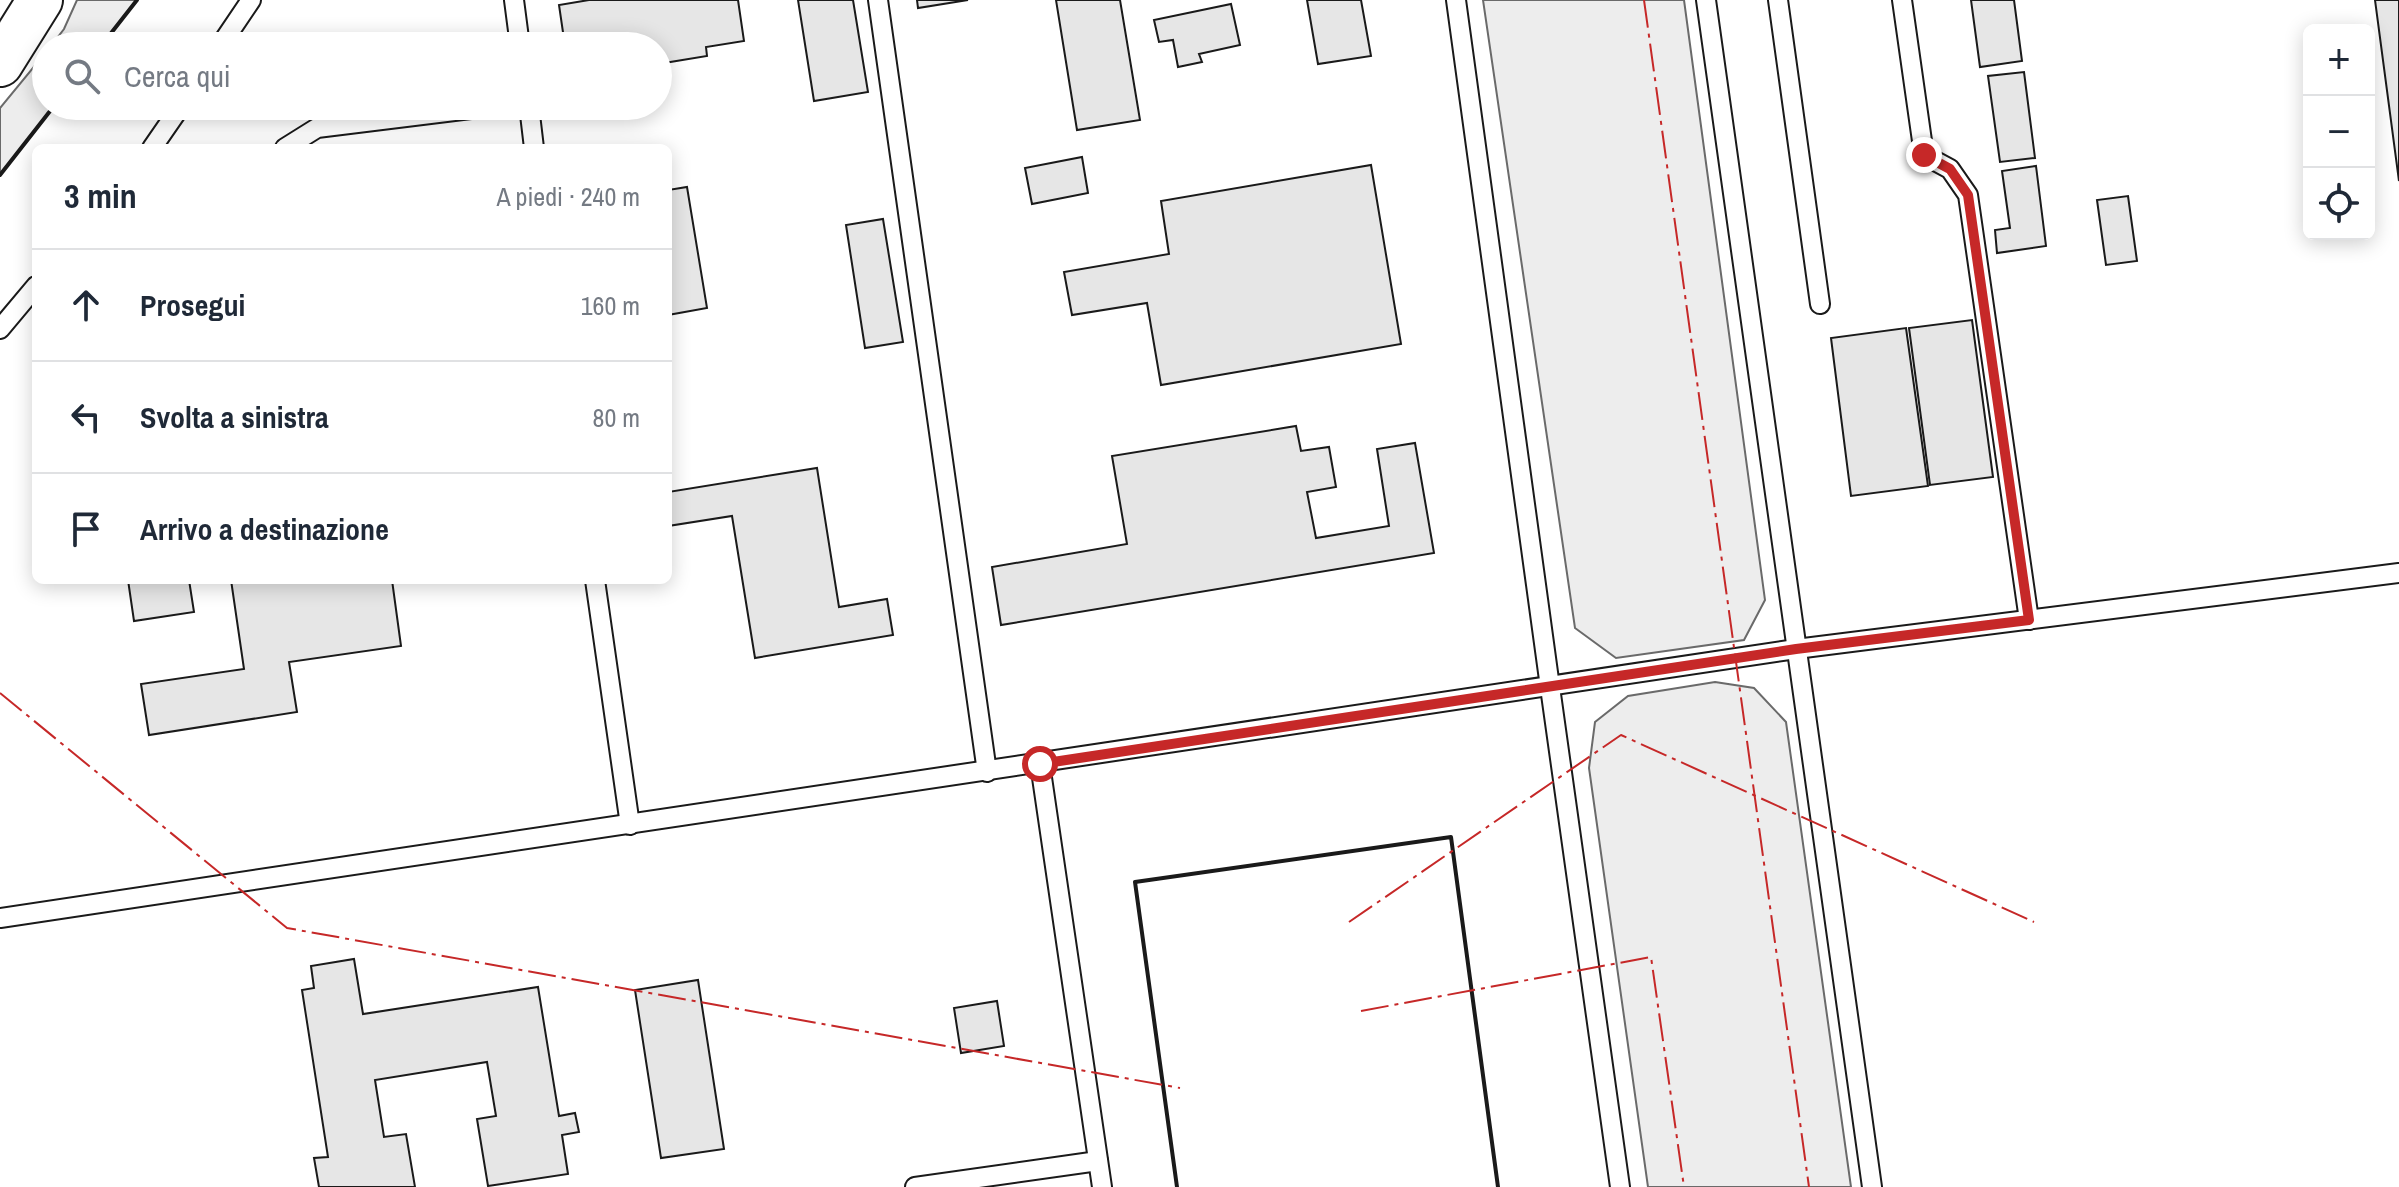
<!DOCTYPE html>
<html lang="it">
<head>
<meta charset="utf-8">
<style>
	body { margin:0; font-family:"Archivo Narrow",sans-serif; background:#f2f2f3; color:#1f2937 }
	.controls { position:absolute; right:24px; top:24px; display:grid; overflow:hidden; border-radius:12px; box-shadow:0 4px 20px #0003 }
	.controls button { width:72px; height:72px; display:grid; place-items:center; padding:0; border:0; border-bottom:2px solid #e0e1e3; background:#fff; color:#1f2937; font:40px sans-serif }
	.stop { position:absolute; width:24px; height:24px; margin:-18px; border:6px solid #c62828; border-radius:50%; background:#fff }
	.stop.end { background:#c62828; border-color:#fff; box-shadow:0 2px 8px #0008 }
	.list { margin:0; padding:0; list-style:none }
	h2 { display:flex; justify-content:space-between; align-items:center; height:104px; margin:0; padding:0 32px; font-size:34px }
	h2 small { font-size:26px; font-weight:400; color:#747a83 }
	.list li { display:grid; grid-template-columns:52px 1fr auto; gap:24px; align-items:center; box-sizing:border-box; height:112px; padding:0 32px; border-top:2px solid #e0e1e3 }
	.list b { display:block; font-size:30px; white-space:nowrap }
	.list em { font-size:26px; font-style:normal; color:#747a83 }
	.icon { flex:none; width:44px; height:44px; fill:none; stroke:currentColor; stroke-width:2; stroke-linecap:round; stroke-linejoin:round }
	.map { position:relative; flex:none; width:2399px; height:1187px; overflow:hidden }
	.search { position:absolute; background:#fff; box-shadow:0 4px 20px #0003; left:32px; top:32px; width:640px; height:88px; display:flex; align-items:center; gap:20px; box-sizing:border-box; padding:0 28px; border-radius:44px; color:#747a83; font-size:30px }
	.panel { position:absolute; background:#fff; box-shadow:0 4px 20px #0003; left:32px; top:144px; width:640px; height:440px; border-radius:12px }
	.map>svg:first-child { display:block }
</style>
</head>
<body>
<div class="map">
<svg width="2399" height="1187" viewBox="0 0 2399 1187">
	<rect width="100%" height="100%" fill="#fff"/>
	<!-- built -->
	<g fill="#ededed" stroke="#6a6a6a" stroke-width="2">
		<path d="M77 0H137L101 46H51L64 29Z"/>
		<path d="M1483 0H1684L1765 600 1744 640 1616 658 1575 628Z"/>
		<path d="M46 52V106H54L0 175V108Z"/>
		<path d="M1715 682 1754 688 1786 722 1851 1187H1648L1589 768 1595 722 1628 696Z"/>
	</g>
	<!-- building -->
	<g fill="#e6e6e6" stroke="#1a1a1a" stroke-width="2">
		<path d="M589 0H738L744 41 706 47 707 56 658 64V46H565L559 5Z"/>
		<path d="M798 0H853L868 92 814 101Z"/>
		<path d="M917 0H968L918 8Z"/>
		<path d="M1056 0H1120L1140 120 1077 130Z"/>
		<path d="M1307 0H1361L1371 56 1318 64Z"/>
		<path d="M1971 0H2014L2022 61 1980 67Z"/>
		<path d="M2375 0H2399V181Z"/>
		<path d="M1231 4 1240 45 1199 54 1202 62 1178 67 1173 40 1159 42 1154 20Z"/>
		<path d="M2024 72 2035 158 2000 162 1988 76Z"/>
		<path d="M1082 157 1088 193 1032 204 1025 168Z"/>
		<path d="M1371 165 1401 344 1161 385 1147 303 1072 315 1064 272 1169 254 1161 201Z"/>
		<path d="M2036 166 2046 246 1997 253 1995 230 2010 228 2002 171Z"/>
		<path d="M687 187 707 308 668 315V190Z"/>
		<path d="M2128 196 2137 261 2106 265 2097 200Z"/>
		<path d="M883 219 903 342 865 348 846 225Z"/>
		<path d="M1972 320 1993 477 1930 485 1909 328Z"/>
		<path d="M1906 328 1928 486 1851 496 1831 338Z"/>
		<path d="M1296 426 1301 451 1329 447 1336 487 1307 492 1316 538 1389 526 1377 449 1415 443 1434 553 1001 625 992 567 1127 544 1112 456Z"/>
		<path d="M817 468 839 607 887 599 893 635 755 658 732 516 668 526V492Z"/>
		<path d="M128 580H189L194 612 134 621Z"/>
		<path d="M231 580H392L401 646 289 662 297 712 149 735 141 684 244 669Z"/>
		<path d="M354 959 363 1014 538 987 559 1116 575 1113 579 1132 562 1135 568 1174 488 1186 477 1119 496 1116 487 1062 375 1080 384 1137 406 1134 415 1187H319L314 1158 328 1157 302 990 314 988 311 966Z"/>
		<path d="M698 980 724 1149 661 1158 635 990Z"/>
		<path d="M997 1001 1004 1046 961 1053 954 1008Z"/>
	</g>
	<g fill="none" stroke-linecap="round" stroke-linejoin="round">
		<!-- service casing -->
		<g stroke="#1a1a1a" stroke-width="22">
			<g id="service">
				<path d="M514 0 520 46"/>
				<path d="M878 0 987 772"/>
				<path d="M1456 0 1550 687 1620 1187"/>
				<path d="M1706 0 1872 1187"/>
				<path d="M1778 0 1820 304"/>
				<path d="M1902 0 1924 155 1950 169 1968 195 2029 620"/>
				<path d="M220 46 251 0"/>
				<path d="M529 106 534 148"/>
				<path d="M152 148 181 106"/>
				<path d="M285 148 317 128 495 106"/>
				<path d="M0 329 36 286"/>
				<path d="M595 580 630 825"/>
				<path d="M1040 764 1102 1187"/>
				<path d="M0 918 1796 649 2399 573"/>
				<path d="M915 1187 1098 1161"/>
			</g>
		</g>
		<!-- primary casing -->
		<g stroke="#1a1a1a" stroke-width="48">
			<path id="primary" d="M0 64 40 0"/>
		</g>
		<!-- service -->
		<use href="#service" stroke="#fff" stroke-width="18"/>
		<!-- primary -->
		<use href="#primary" stroke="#fff" stroke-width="44"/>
		<!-- wall -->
		<g stroke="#1a1a1a" stroke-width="4">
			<path d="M101 46 137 0"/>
			<path d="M0 175 54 106"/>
			<path d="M1177 1187 1135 882 1451 837 1498 1187"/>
		</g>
		<!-- power -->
		<g stroke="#c62828" stroke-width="2" stroke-dasharray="28 6 4 6" stroke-linecap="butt">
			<path d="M1644 0 1809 1187"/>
			<path d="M0 693 287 928 1180 1088"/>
			<path d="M1349 922 1621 735 2034 922"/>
			<path d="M1361 1011 1651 957 1684 1187"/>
		</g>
	</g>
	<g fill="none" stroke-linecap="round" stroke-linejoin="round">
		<!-- route -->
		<path stroke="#c62828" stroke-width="10" d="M1040 764 1796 649 2029 620 1968 195 1950 169 1924 155"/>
	</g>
</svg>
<div class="controls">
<button>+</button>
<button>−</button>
<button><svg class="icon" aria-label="locate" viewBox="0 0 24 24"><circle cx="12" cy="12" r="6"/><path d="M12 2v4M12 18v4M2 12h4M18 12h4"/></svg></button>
</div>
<div class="stop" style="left:1040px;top:764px"></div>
<div class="stop end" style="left:1924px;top:155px"></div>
<div class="search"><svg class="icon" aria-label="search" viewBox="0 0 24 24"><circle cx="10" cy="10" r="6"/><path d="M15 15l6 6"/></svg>Cerca qui</div>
<section class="panel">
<h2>3 min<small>A piedi · 240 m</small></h2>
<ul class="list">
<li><svg class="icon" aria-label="ahead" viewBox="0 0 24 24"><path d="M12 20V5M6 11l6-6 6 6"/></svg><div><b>Prosegui</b></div><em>160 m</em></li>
<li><svg class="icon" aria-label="left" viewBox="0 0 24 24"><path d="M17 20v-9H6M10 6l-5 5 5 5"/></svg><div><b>Svolta a sinistra</b></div><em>80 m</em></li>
<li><svg class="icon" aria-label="arrive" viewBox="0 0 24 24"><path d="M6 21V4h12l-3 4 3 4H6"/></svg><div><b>Arrivo a destinazione</b></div></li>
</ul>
</section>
</div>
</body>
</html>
